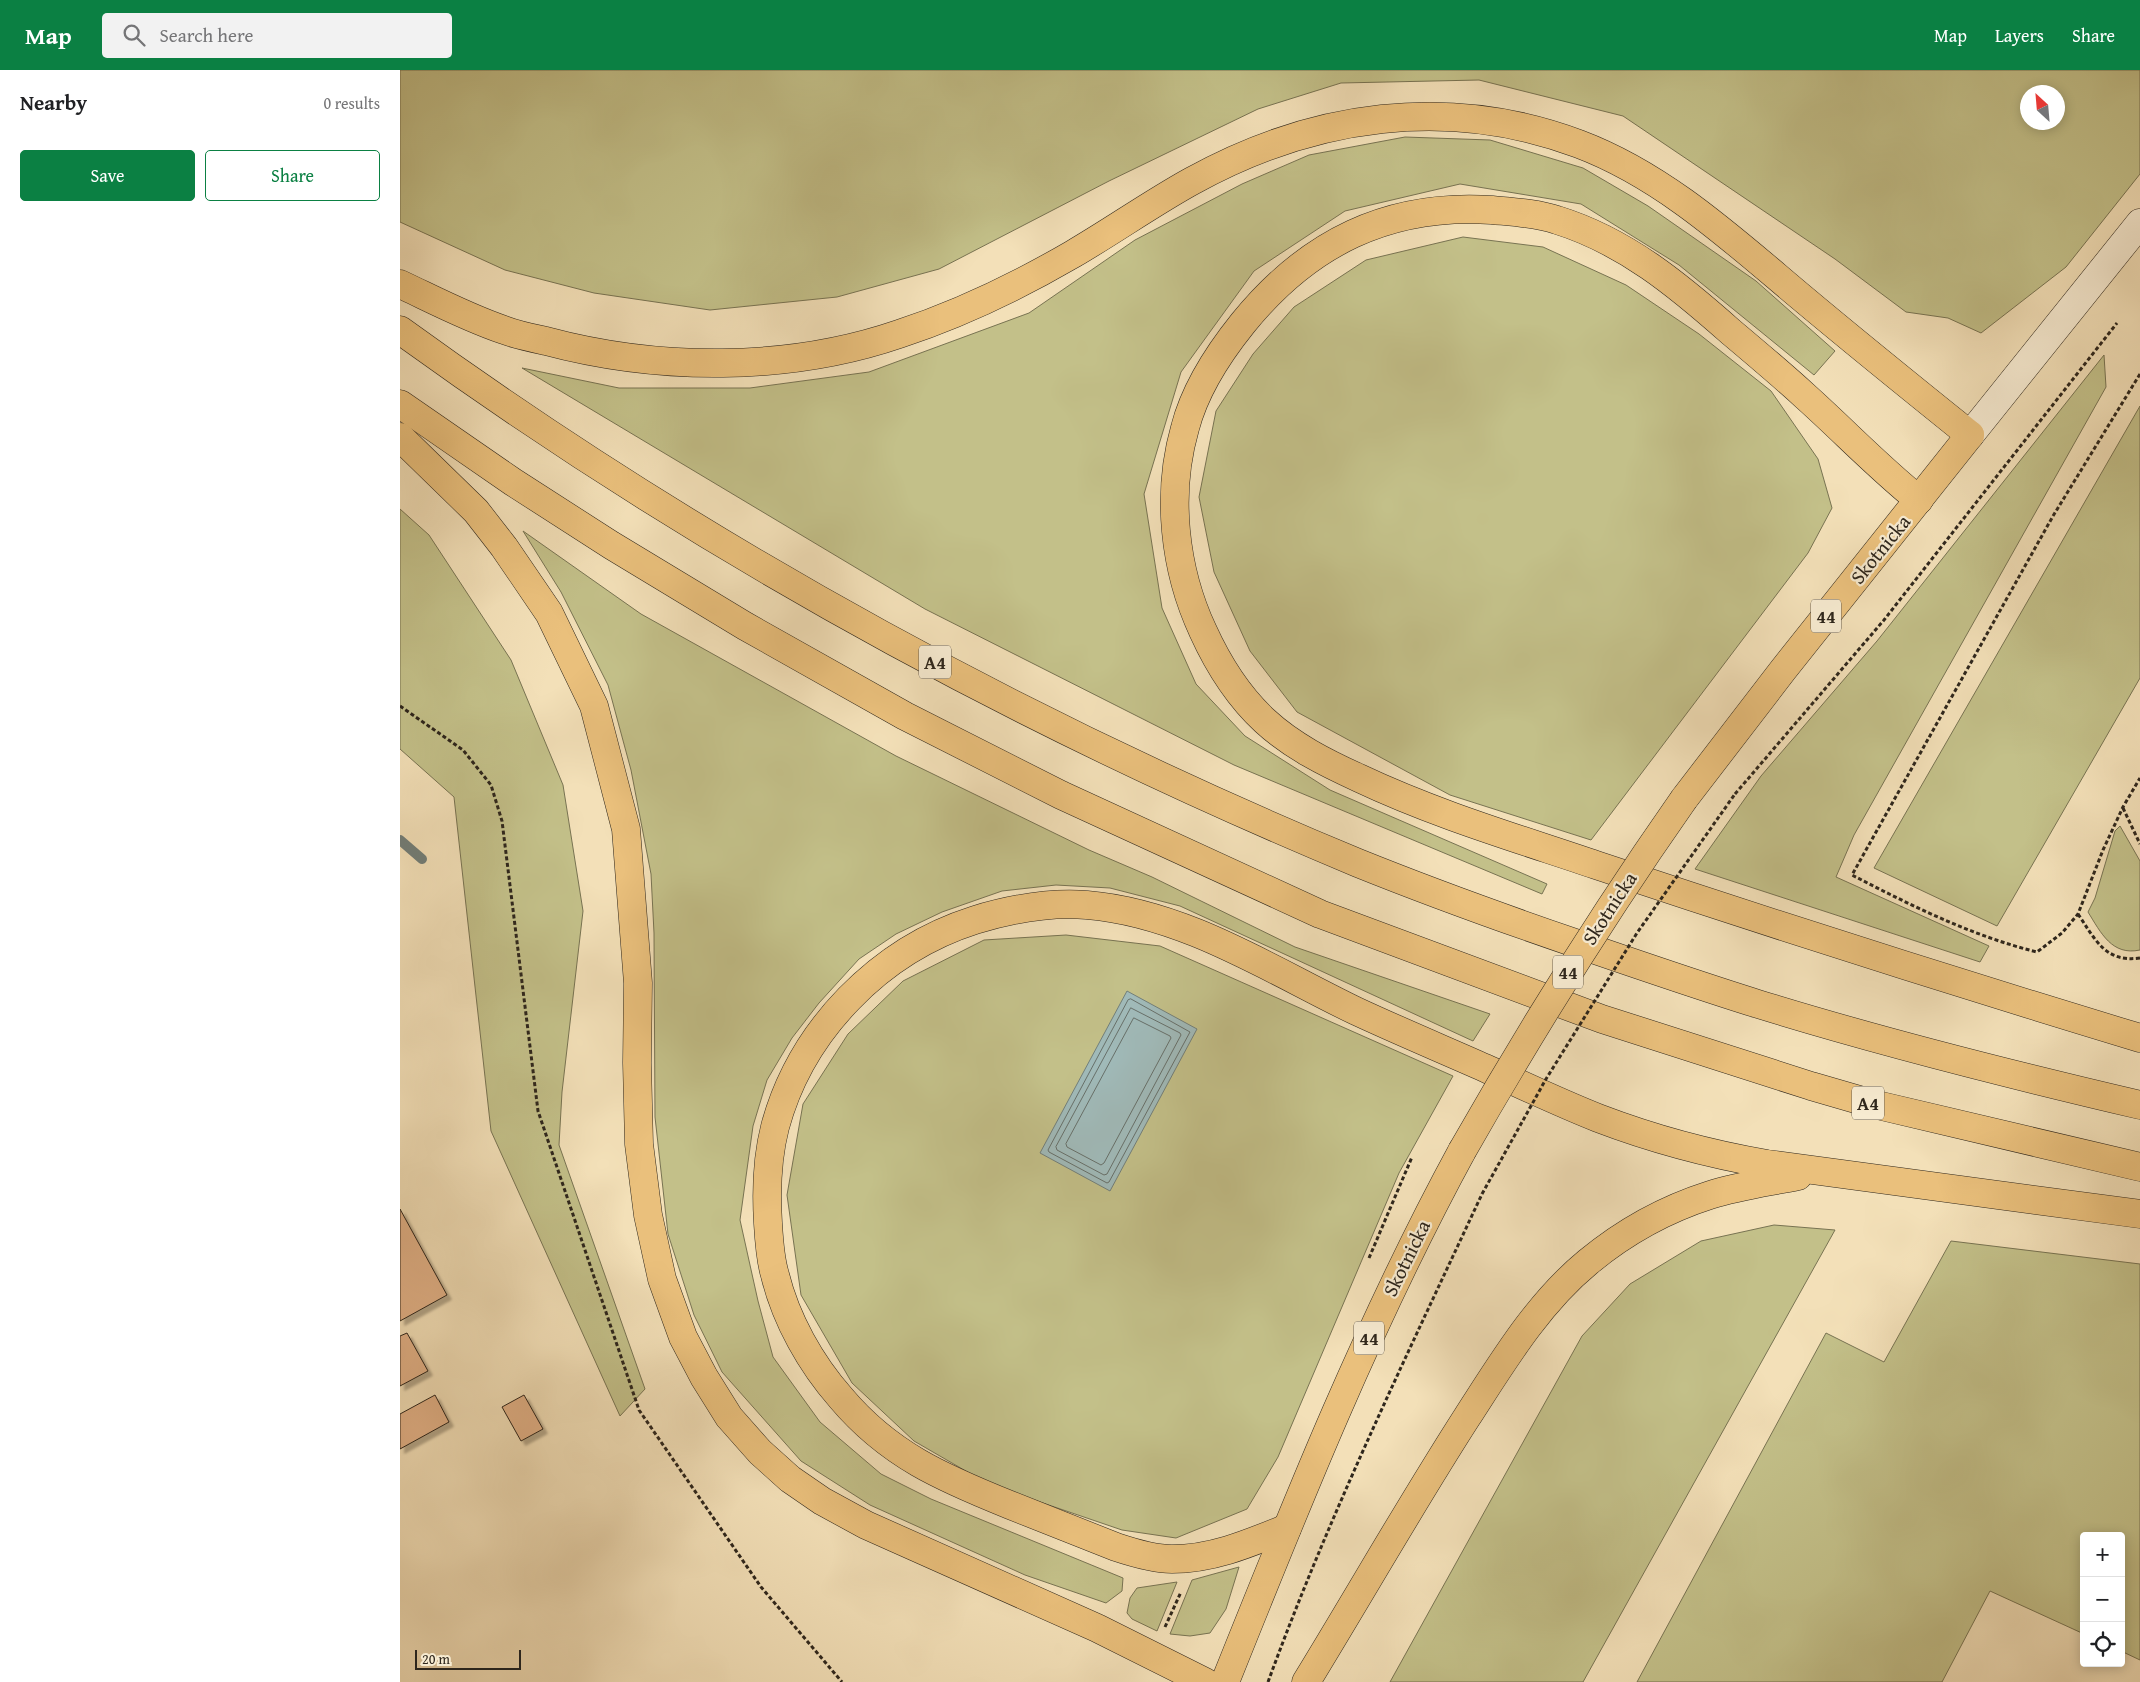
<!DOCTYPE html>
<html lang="en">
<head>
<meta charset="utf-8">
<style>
	body { margin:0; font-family:"Gentium Book Plus",serif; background:#f2f2f2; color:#202124 }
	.controls { position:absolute; right:15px; bottom:15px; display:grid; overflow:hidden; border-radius:5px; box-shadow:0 2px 12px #0003 }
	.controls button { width:45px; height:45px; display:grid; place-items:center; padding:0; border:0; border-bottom:1px solid #e0e0e0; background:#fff; color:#202124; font:25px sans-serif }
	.compass { position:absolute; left:1620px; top:15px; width:45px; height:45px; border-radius:50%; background:#fff; box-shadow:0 2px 12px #0003; rotate:334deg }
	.scale { position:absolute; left:15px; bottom:12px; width:106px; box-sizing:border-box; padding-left:5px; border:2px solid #2e261c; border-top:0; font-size:14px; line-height:18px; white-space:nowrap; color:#2e261c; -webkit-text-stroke:4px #f7ebd1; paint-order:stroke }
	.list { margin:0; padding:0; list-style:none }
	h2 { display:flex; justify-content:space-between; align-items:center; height:65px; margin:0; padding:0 20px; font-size:21px }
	h2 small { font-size:16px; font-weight:400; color:#757577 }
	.actions { display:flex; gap:10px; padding:15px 20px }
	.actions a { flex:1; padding:11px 0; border:1px solid #0b8043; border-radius:5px; text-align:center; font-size:18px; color:#0b8043 }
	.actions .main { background:#0b8043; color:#fff }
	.icon { flex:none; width:28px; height:28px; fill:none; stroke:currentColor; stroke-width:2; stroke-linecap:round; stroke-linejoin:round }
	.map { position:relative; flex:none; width:1740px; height:1612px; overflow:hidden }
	header { display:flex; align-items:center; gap:30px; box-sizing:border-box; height:70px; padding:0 25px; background:#0b8043; color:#fff }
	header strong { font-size:24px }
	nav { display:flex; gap:28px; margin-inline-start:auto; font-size:18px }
	.search { width:350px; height:45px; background:#f2f2f2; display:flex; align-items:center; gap:12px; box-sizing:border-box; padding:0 18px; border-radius:5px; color:#757577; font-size:19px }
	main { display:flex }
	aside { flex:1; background:#fff }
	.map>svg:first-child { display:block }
</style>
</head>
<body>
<header>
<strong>Map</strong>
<div class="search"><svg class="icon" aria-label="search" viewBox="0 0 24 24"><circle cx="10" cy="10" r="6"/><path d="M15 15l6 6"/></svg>Search here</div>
<nav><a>Map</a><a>Layers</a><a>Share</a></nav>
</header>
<main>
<aside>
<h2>Nearby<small>0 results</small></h2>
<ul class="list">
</ul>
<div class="actions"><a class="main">Save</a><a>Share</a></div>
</aside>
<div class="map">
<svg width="1740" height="1612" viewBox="0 0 1740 1612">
	<defs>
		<filter id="shadow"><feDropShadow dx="4.5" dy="4.5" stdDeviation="1" flood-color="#0004"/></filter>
	</defs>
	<rect width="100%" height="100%" fill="#f3e0b8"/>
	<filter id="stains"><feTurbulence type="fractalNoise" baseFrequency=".004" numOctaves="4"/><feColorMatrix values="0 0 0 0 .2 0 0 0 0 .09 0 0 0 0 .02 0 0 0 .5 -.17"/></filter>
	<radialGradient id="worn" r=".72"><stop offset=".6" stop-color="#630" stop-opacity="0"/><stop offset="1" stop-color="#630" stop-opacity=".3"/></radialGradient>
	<!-- green -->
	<g fill="#c3c089" stroke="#787352" fill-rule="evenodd">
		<path d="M0 0H1740V104L1666 197 1581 263 1548 248 1506 242 1435 189 1223 46 1079 10 941 13 858 39 709 111 539 199 437 227 310 240 194 223 105 200 0 152ZM1628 22H1658V52H1628Z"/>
		<path d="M1005 67 1090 70 1183 98 1248 136 1356 211 1435 281 1414 305 1279 195 1181 134 1060 114 945 141 854 201 781 302 744 424 762 538 796 614 845 666 930 720 1147 814 1142 824 834 695 525 539 122 298 219 318H350L469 302 629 243 735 170 842 114 909 85Z"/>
		<path d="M1063 167 1143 177 1226 215 1299 264 1371 321 1418 389 1432 438 1408 483 1191 770 1050 725 897 642 850 581 814 502 799 427 816 341 853 284 894 237 966 190Z"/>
		<path d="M1704 285 1706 317 1454 765 1436 807 1589 876 1580 892 1295 799 1361 706 1477 571Z"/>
		<path d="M1740 336V608L1597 856 1474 798Z"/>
		<path d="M0 439 29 465 111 590 163 715 183 841 162 1022 159 1075 245 1319 220 1346 91 1061 54 727 0 679Z"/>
		<path d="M123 461 241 544 496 686 689 780 752 807 895 877 1090 944 1073 971 780 836 710 818 656 815 602 821 542 842 496 864 459 889 419 933 392 968 367 1010 353 1056 340 1150 358 1231 373 1287 420 1352 481 1404 531 1429 723 1508 722 1521 706 1533 625 1505 470 1435 401 1391 322 1302 294 1245 268 1164 255 1047 254 863 251 804 231 700 208 615 161 522Z"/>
		<path d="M1720 756 1740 791V880C1712 886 1701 863 1688 842L1695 828 1715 761Z"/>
		<path d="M666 865 760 876 1053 1006 999 1103 878 1387 847 1439 776 1468 722 1460 590 1415 514 1371 452 1313 401 1225 387 1125 403 1034 448 964 503 911 584 870Z"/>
		<path d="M1374 1155 1435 1160 1183 1612H990L1182 1266 1230 1214 1301 1171Z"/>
		<path d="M1551 1171 1740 1194V1590L1721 1581V1466H1684V1564L1590 1521 1542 1612H1237L1426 1263 1484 1292Z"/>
		<path d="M839 1497 826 1539 810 1563 790 1566 770 1564 792 1510Z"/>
		<path d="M777 1512 757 1561 732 1549 727 1543 730 1528 737 1518Z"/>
	</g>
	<!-- water -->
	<path fill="#a0bab9" stroke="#727f7a" d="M727 921 797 959 710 1121 640 1083Z"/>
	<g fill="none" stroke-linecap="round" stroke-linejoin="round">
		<!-- shore -->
		<g stroke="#67706a" stroke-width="1">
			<path d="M731 929 790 962 709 1112 707 1113 649 1082 648 1080 728 930Z"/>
			<path d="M731 938 780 963 781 965 707 1104 704 1105 657 1080 656 1077Z"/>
			<path d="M734 948 770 966 771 968 704 1093 701 1095 667 1077 666 1074Z"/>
		</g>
		<!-- stream -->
		<path stroke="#727f7a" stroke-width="10" d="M0 770 22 789"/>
	</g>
	<!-- building -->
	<g fill="#e2b288" stroke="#2e261c" filter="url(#shadow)">
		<path d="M0 1139 47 1225 0 1251Z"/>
		<path d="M7 1263 28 1301 0 1316V1266Z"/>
		<path d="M35 1325 49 1352 0 1379V1344Z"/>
		<path d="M124 1325 143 1359 121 1371 102 1337Z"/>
	</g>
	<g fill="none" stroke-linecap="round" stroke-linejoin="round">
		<!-- secondary casing -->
		<g stroke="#2e261c" stroke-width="29">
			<path id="secondary" d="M1570 365 1740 153"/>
		</g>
		<!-- primary casing -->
		<g stroke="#2e261c" stroke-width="29">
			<g id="primary">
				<path d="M1284 729 1383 600 1570 365"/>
				<path d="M825 1612C897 1432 969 1252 1062 1081"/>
			</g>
		</g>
		<!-- highway casing -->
		<g stroke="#2e261c" stroke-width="29">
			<g id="highway">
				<path d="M0 214C34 230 68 248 104 260 117 265 132 268 146 271 258 301 388 302 499 264 560 244 618 216 673 184 714 160 752 133 792 111 913 44 1049 25 1179 74 1264 106 1333 170 1401 227 1457 274 1514 320 1570 365"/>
				<path d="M0 260C296 475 621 653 958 793 1030 822 1102 848 1175 873 1236 894 1297 915 1358 934 1484 973 1612 1005 1740 1035"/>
				<path d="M0 334 113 412 211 475 345 556 505 646 661 725 920 844 1202 949 1411 1016 1473 1034 1740 1097"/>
				<path d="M0 367 76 441 104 477 149 543 194 636 226 759 238 913 237 993 239 1074 248 1145 262 1209 283 1267 304 1307 329 1347 360 1382 390 1409 422 1431 466 1455 697 1558 805 1612"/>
				<path d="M1519 430C1479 398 1444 361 1405 326 1381 304 1356 283 1331 262 1278 215 1225 171 1157 150 1136 143 1113 142 1092 140 988 133 908 173 843 253 818 284 795 319 785 358 766 424 774 499 803 561 818 594 839 627 865 651 892 676 926 693 959 708 1035 744 1116 768 1196 795 1376 855 1558 913 1740 968"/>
				<path d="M887 1458C850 1473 813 1489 772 1489 754 1489 734 1483 716 1477 681 1463 645 1449 610 1435 543 1408 489 1385 441 1328 411 1294 386 1250 375 1205 370 1189 369 1170 368 1153 366 1121 367 1088 375 1057 401 960 480 880 575 850 611 839 649 832 687 835 784 843 871 900 956 941 999 961 1042 979 1085 998 1122 1015 1160 1033 1198 1048 1253 1069 1309 1084 1367 1094L1740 1144"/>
				<path d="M906 1612C960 1524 1011 1434 1067 1347 1102 1293 1137 1234 1188 1192 1223 1163 1266 1139 1310 1125 1338 1116 1369 1112 1398 1106"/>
			</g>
		</g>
		<!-- path -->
		<g stroke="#2e261c" stroke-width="3" stroke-dasharray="4 2.5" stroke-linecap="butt">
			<path d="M1740 304 1653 446 1452 805C1510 835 1572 866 1637 882L1662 863 1678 844 1703 780 1723 737 1740 708"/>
			<path d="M0 636 63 680 91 715 102 751 138 1041 239 1340 361 1517 442 1612"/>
			<path d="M1335 724 1484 550 1717 253"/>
			<path d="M1723 738 1740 774"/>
			<path d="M1678 844C1695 869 1705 893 1740 888"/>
			<path d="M969 1188 1012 1087"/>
			<path d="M765 1557 781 1522"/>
			<path d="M868 1612C929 1445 1007 1285 1082 1124"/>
		</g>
		<!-- secondary -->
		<use href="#secondary" stroke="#f7ebd1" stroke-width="28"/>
		<!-- primary -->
		<use href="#primary" stroke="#eac07c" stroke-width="28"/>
		<!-- highway -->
		<use href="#highway" stroke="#eac07c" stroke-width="28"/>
		<!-- primary-bridge casing -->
		<g stroke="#2e261c" stroke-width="29" stroke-linecap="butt">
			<path id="primary-bridge" d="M1062 1081C1131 960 1204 843 1284 729"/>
		</g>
		<!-- path-bridge -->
		<path stroke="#2e261c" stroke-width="3" stroke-dasharray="4 2.5" stroke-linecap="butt" d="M1082 1124 1146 1009 1237 863 1335 724"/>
		<!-- primary-bridge -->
		<use href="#primary-bridge" stroke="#eac07c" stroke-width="28"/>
	</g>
	<g text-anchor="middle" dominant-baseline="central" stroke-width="4.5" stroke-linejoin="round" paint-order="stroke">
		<!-- shield labels -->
		<g fill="#f7ebd1" stroke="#6a6152" stroke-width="1">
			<rect x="1411" y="529.5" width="30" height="33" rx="4"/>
			<rect x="519" y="575.5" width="32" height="33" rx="4"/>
			<rect x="1153" y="885.5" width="30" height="33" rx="4"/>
			<rect x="1452" y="1016.5" width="32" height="33" rx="4"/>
			<rect x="954" y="1251.5" width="30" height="33" rx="4"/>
		</g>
		<g font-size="19" font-weight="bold" fill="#2e261c">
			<text x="1426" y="546">44</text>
			<text x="535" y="592">A4</text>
			<text x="1168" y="902">44</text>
			<text x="1468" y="1033">A4</text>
			<text x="969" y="1268">44</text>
		</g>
		<!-- street labels -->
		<g font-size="20" fill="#2e261c" stroke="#f7ebd1">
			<text transform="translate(1480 479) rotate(-51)">Skotnicka</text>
			<text transform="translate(1209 838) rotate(-57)">Skotnicka</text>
			<text transform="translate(1006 1188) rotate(-64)">Skotnicka</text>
		</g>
	</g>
	<rect width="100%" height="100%" filter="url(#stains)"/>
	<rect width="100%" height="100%" fill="url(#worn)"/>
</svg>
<div class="controls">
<button>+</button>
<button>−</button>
<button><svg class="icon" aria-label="locate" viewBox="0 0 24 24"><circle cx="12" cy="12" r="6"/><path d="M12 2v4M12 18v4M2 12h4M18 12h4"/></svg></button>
</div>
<svg class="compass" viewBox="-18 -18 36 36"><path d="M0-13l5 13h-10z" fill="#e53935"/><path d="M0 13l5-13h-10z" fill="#757577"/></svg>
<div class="scale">20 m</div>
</div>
</main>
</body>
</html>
